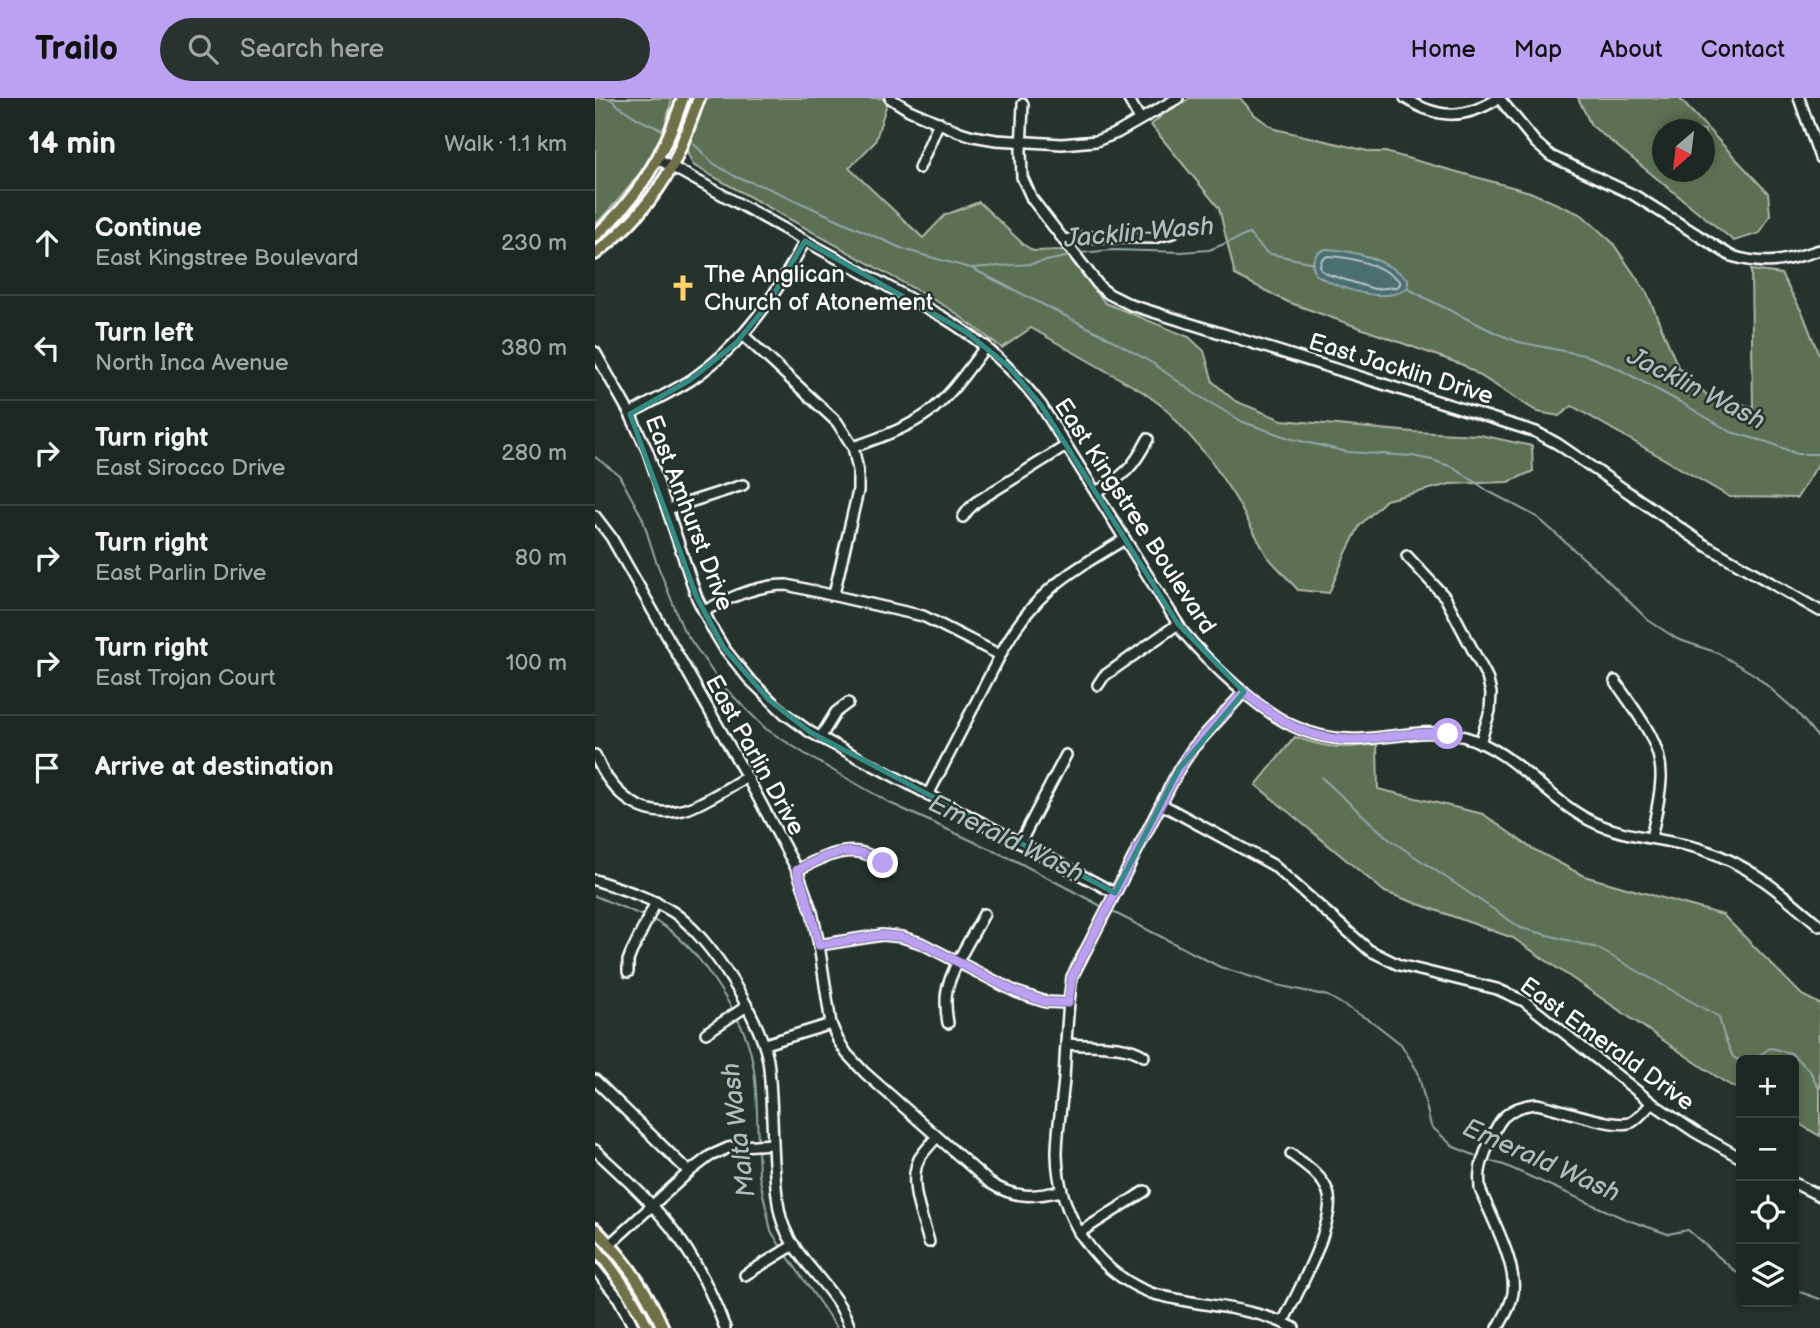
<!DOCTYPE html>
<html lang="en">
<head>
<meta charset="utf-8">
<style>
	body { margin:0; font-family:"Balsamiq Sans",sans-serif; background:#29322f; color:#f1f3f6 }
	.controls { position:absolute; right:21px; bottom:21px; display:grid; overflow:hidden; border-radius:10px; box-shadow:0 4px 10px #0003 }
	.controls button { width:63px; height:63px; display:grid; place-items:center; padding:0; border:0; border-bottom:2px solid #3a4340; background:#1c2622; color:#f1f3f6; font:35px sans-serif }
	.compass { position:absolute; left:1057px; top:21px; width:63px; height:63px; border-radius:50%; background:#1c2622; box-shadow:0 4px 10px #0003; rotate:208deg }
	.stop { position:absolute; width:21px; height:21px; margin:-16px; border:5px solid #bca0f2; border-radius:50%; background:#fff }
	.stop.end { background:#bca0f2; border-color:#fff; box-shadow:0 2px 7px #0008 }
	.list { margin:0; padding:0; list-style:none }
	h2 { display:flex; justify-content:space-between; align-items:center; height:91px; margin:0; padding:0 28px; font-size:30px }
	h2 small { font-size:23px; font-weight:400; color:#a0a5a5 }
	.list li { display:grid; grid-template-columns:46px 1fr auto; gap:21px; align-items:center; box-sizing:border-box; height:105px; padding:0 28px; border-top:2px solid #3a4340 }
	.list b { display:block; font-size:26px; white-space:nowrap }
	.list p { margin:0; font-size:23px; white-space:nowrap; color:#a0a5a5 }
	.list em { font-size:23px; font-style:normal; color:#a0a5a5 }
	.icon { flex:none; width:38px; height:38px; fill:none; stroke:currentColor; stroke-width:2; stroke-linecap:round; stroke-linejoin:round }
	.map { position:relative; flex:none; width:1225px; height:1230px; overflow:hidden }
	header { display:flex; align-items:center; gap:42px; box-sizing:border-box; height:98px; padding:0 35px; background:#bca0f2; color:#111 }
	header strong { font-size:33px }
	nav { display:flex; gap:38px; margin-inline-start:auto; font-size:24px }
	.search { width:490px; height:63px; background:#29322f; display:flex; align-items:center; gap:18px; box-sizing:border-box; padding:0 24px; border-radius:38px; color:#a0a5a5; font-size:26px }
	main { display:flex }
	aside { flex:1; background:#1c2622 }
	.map>svg:first-child { display:block }
</style>
</head>
<body>
<header>
<strong>Trailo</strong>
<div class="search"><svg class="icon" aria-label="search" viewBox="0 0 24 24"><circle cx="10" cy="10" r="6"/><path d="M15 15l6 6"/></svg>Search here</div>
<nav><a>Home</a><a>Map</a><a>About</a><a>Contact</a></nav>
</header>
<main>
<aside>
<h2>14 min<small>Walk · 1.1 km</small></h2>
<ul class="list">
<li><svg class="icon" aria-label="ahead" viewBox="0 0 24 24"><path d="M12 20V5M6 11l6-6 6 6"/></svg><div><b>Continue</b><p>East Kingstree Boulevard</p></div><em>230 m</em></li>
<li><svg class="icon" aria-label="left" viewBox="0 0 24 24"><path d="M17 20v-9H6M10 6l-5 5 5 5"/></svg><div><b>Turn left</b><p>North Inca Avenue</p></div><em>380 m</em></li>
<li><svg class="icon" aria-label="right" viewBox="0 0 24 24"><path d="M7 20v-9h11M14 6l5 5-5 5"/></svg><div><b>Turn right</b><p>East Sirocco Drive</p></div><em>280 m</em></li>
<li><svg class="icon" aria-label="right" viewBox="0 0 24 24"><path d="M7 20v-9h11M14 6l5 5-5 5"/></svg><div><b>Turn right</b><p>East Parlin Drive</p></div><em>80 m</em></li>
<li><svg class="icon" aria-label="right" viewBox="0 0 24 24"><path d="M7 20v-9h11M14 6l5 5-5 5"/></svg><div><b>Turn right</b><p>East Trojan Court</p></div><em>100 m</em></li>
<li><svg class="icon" aria-label="arrive" viewBox="0 0 24 24"><path d="M6 21V4h12l-3 4 3 4H6"/></svg><div><b>Arrive at destination</b></div></li>
</ul>
</aside>
<div class="map">
<svg width="1225" height="1230" viewBox="0 0 1225 1230">
	<rect width="100%" height="100%" fill="#26332d"/>
	<filter id="ink" filterUnits="userSpaceOnUse"><feTurbulence type="fractalNoise" baseFrequency=".0143" numOctaves="2"/><feDisplacementMap in="SourceGraphic" scale="14" xChannelSelector="R" yChannelSelector="G"/><feConvolveMatrix kernelMatrix="1 2 1 2 8 2 1 2 1" color-interpolation-filters="sRGB"/></filter>
	<g filter="url(#ink)">
		<!-- green -->
		<g fill="#5c6f52" stroke="#aeb7a8" stroke-width="2" fill-rule="evenodd">
			<path d="M0 0H77C74 14 71 29 64 43 49 74 24 102 0 127Z"/>
			<path d="M109 0H287L292 5 280 44 254 70 328 140 350 117 384 104 429 147 439 153 468 152 510 205 594 239 609 253 618 284 640 303 687 322 818 334 885 337 937 348 938 373 914 384 855 386 791 402 765 427 750 457 734 495 703 492 672 458 641 401 615 361 571 311 548 294 436 230 407 250 355 211 98 67 92 53Z"/>
			<path d="M595 0H645L660 17 680 31 777 54H790L935 94 987 117 1017 144 1052 195 1083 269 1112 297 1158 309 1156 172 1186 176 1208 216 1225 260V363L1202 400 1135 399 977 308 964 318 943 314 868 267 693 204 640 177 624 110 556 27 566 18Z"/>
			<path d="M983 0H1084L1173 95 1175 117 1165 135 1139 143 996 27ZM1068 32H1110V74H1068Z"/>
			<path d="M700 639C734 651 747 651 782 646L783 691 888 716 936 750 989 778 1128 817 1207 897 1225 906V1038L1199 1023V962H1146V993L1128 983 918 840 790 794 661 687Z"/>
		</g>
		<!-- water -->
		<path fill="#4b6e72" stroke="#93a8aa" stroke-width="2" d="M730 151C760 152 790 162 813 181V190C789 207 742 190 720 176L717 165 722 155Z"/>
		<g fill="none" stroke-linecap="round" stroke-linejoin="round">
			<!-- shore -->
			<path stroke="#b7c5c7" stroke-width="2" d="M733 158C757 159 786 167 805 183V186L802 189 779 191 735 177 726 172 725 167 727 161Z"/>
			<!-- stream -->
			<g stroke="#93a8aa" stroke-width="2">
				<path d="M14 0C30 14 48 25 68 32"/>
				<path d="M98 45 118 65 141 79 173 90 308 151 335 159 375 170 436 166 476 158"/>
				<path d="M485 155 518 152 586 154 614 152 654 136 672 155 719 165"/>
				<path d="M378 171 510 238 559 266 602 297 648 324 697 341 753 354 817 358 837 362 860 370 893 393 942 419 1003 473 1053 522 1082 541 1123 555 1160 577 1200 612 1225 642"/>
				<path d="M812 190 834 202 903 236 924 244 993 258 1022 270 1087 305 1136 334 1175 345 1202 356H1225"/>
				<path d="M0 359 24 377 47 419 61 463 88 531 126 586 171 631 218 661 297 706 421 763 508 809"/>
				<path d="M726 679 794 741 926 830 1002 850 1124 919 1129 938 1138 959 1146 963"/>
				<path d="M0 798 51 819"/>
				<path d="M516 813 625 869 682 887 733 898 779 925 806 946 823 974 836 1028 859 1049 886 1060"/>
				<path d="M56 821C93 838 117 878 138 912"/>
				<path d="M142 920C164 957 161 1003 163 1044"/>
				<path d="M1157 962 1175 950 1196 955 1215 973 1225 993"/>
				<path d="M163 1050 164 1077 176 1133 186 1149"/>
				<path d="M891 1062 909 1067 1030 1121 1073 1136 1093 1132 1141 1174 1146 1176"/>
				<path d="M191 1156 242 1230"/>
				<path d="M1199 1192 1225 1201"/>
			</g>
			<!-- minor casing -->
			<g stroke="#fff" stroke-width="14">
				<g id="minor">
					<path d="M295 0 314 12 365 34 378 38 401 42 467 46 501 43 522 35 583 0"/>
					<path d="M533 0 545 21"/>
					<path d="M810 0C843 22 871 21 904 0"/>
					<path d="M904 0 941 45 956 58 1039 97 1136 158C1175 169 1188 163 1225 152"/>
					<path d="M1204 0 1225 60"/>
					<path d="M428 6 426 53 427 79 437 101 505 189 514 196 536 207 941 334 963 346 1110 447 1225 513"/>
					<path d="M63 61 348 219C389 244 417 270 446 307L588 534C604 553 621 570 640 587 679 621 713 644 767 641 801 639 833 630 867 638 919 652 948 698 994 722 1029 740 1069 740 1106 751 1153 765 1189 797 1225 828"/>
					<path d="M324 70 344 24"/>
					<path d="M469 143 480 139 559 140 578 135"/>
					<path d="M148 237 242 324 258 349 263 372V393L239 496"/>
					<path d="M0 254 35 316 53 354 102 500 117 530 129 550 153 580 189 615 215 634 520 795"/>
					<path d="M35 316C55 304 77 294 96 282 150 245 180 198 210 143"/>
					<path d="M258 349C282 341 313 330 333 315 355 299 374 270 391 248"/>
					<path d="M501 394C529 378 538 370 553 341"/>
					<path d="M73 411 148 387"/>
					<path d="M0 418 16 439 152 679 202 772 217 814 224 847 236 926 243 942 252 956 270 975 395 1085C420 1101 439 1099 466 1093"/>
					<path d="M368 419 373 412 381 404 471 348"/>
					<path d="M812 458 850 499 892 579 896 595 895 613 885 645"/>
					<path d="M109 513C136 499 161 487 192 487L328 518 405 557"/>
					<path d="M1020 583C1039 612 1068 644 1066 681 1065 701 1060 721 1056 740"/>
					<path d="M503 587 509 578 583 526"/>
					<path d="M649 594 598 650 584 671 477 879C472 913 471 947 469 981 467 1006 462 1031 462 1056 463 1116 499 1173 556 1195 602 1209 656 1207 699 1230"/>
					<path d="M225 640 241 614 253 605"/>
					<path d="M0 657C17 697 49 725 94 710 111 704 135 688 152 679"/>
					<path d="M333 697 410 548C442 491 476 474 530 441"/>
					<path d="M566 706 678 767 774 852 804 867 902 891 929 903 1057 1005 1100 1034 1146 1060"/>
					<path d="M425 745 471 657"/>
					<path d="M202 772C233 756 266 740 294 772"/>
					<path d="M0 782C27 791 54 799 78 814 114 837 171 927 174 970 177 1001 177 1033 179 1065 181 1085 181 1104 187 1123 200 1164 242 1189 255 1230"/>
					<path d="M224 847 287 837 307 839 326 845 421 894 451 904 473 905"/>
					<path d="M33 874V863L36 855 61 804"/>
					<path d="M353 925C351 914 350 903 352 892 357 869 378 837 389 816"/>
					<path d="M111 935 152 908"/>
					<path d="M170 946 236 926"/>
					<path d="M471 946C494 948 531 945 549 958"/>
					<path d="M0 982 94 1074"/>
					<path d="M0 1052C21 1072 43 1091 62 1113 93 1146 114 1187 130 1230"/>
					<path d="M1199 1085 1225 1098"/>
					<path d="M484 1135 550 1093"/>
					<path d="M334 1144C328 1121 312 1084 324 1061 329 1053 336 1046 342 1039"/>
					<path d="M15 1146 94 1074 115 1058 133 1050 145 1048 178 1046"/>
					<path d="M0 1171 24 1201 39 1230"/>
					<path d="M150 1177 199 1147"/>
					<path d="M688 1224C701 1198 743 1121 733 1094 727 1077 709 1066 696 1056"/>
					<path d="M903 1230C909 1219 916 1208 918 1195 922 1165 896 1119 885 1091 885 1085 884 1079 885 1074 886 1062 901 1025 910 1018 918 1010 930 1007 941 1006 962 1009 1020 1032 1037 1024 1044 1020 1051 1011 1057 1005"/>
				</g>
			</g>
			<!-- major casing -->
			<g stroke="#fff" stroke-width="16">
				<g id="major">
					<path d="M0 138C43 101 71 53 88 0"/>
					<path d="M0 156C29 134 61 100 78 66 88 45 96 22 104 0"/>
					<path d="M0 1131C29 1160 52 1192 68 1230"/>
					<path d="M0 1150C21 1175 39 1200 53 1230"/>
				</g>
			</g>
			<!-- minor -->
			<use href="#minor" stroke="#26332d" stroke-width="9"/>
			<!-- major -->
			<use href="#major" stroke="#70704a" stroke-width="10"/>
		</g>
	</g>
	<g fill="none" stroke-linecap="round" stroke-linejoin="round" filter="url(#ink)">
		<!-- route -->
		<path stroke="#bca0f2" stroke-width="9" d="M288 765C258 743 232 757 202 772L216 814 224 847 287 837 307 839 326 845 421 894 451 904 473 905 477 879 584 671 598 650 649 594C686 626 721 646 772 641 799 638 826 633 853 636"/>
	</g>
	<!-- marked area -->
	<path fill="none" stroke="#338b84" stroke-width="5" stroke-linejoin="round" d="M210 143 371 234 413 268 446 307 583 526 649 594 584 671 520 795 215 634 174 602 129 550 102 500 35 316 95 282 141 245 173 206Z"/>
	<!-- icons -->
	<defs>
		<g id="church-bare" transform="scale(2.1)"><path d="M-1.2-6h2.4v3.5h3.3v2.4h-3.3V6h-2.4V-.1h-3.3v-2.4h3.3Z" fill="#ffd166" stroke="#26332d" stroke-width="2.5" paint-order="stroke"/></g>
	</defs>
	<g fill-rule="evenodd">
		<use href="#church-bare" x="88" y="190"/>
	</g>
	<g text-anchor="middle" dominant-baseline="central" stroke-width="5" stroke-linejoin="round" paint-order="stroke">
		<!-- poi labels -->
		<g font-size="24" fill="#fff" stroke="#26332d" text-anchor="start">
			<text x="109" y="176">The Anglican<tspan x="109" dy="28">Church of Atonement</tspan></text>
		</g>
		<!-- street labels -->
		<g font-size="24" fill="#fff" stroke="#26332d">
			<text transform="translate(806 271) rotate(17)">East Jacklin Drive</text>
			<text transform="translate(94 415) rotate(69)">East Amhurst Drive</text>
			<text transform="translate(540 418) rotate(57)">East Kingstree Boulevard</text>
			<text transform="translate(160 657) rotate(61)">East Parlin Drive</text>
			<text transform="translate(1012 946) rotate(36)">East Emerald Drive</text>
		</g>
		<!-- water labels -->
		<g font-size="26" font-style="italic" fill="#aebec0" stroke="#26332d">
			<text transform="translate(544 135) rotate(-5)">Jacklin Wash</text>
			<text transform="translate(1101 291) rotate(27)">Jacklin Wash</text>
			<text transform="translate(411 741) rotate(26)">Emerald Wash</text>
			<text transform="translate(144 1032) rotate(-97)">Malta Wash</text>
			<text transform="translate(946 1063) rotate(24)">Emerald Wash</text>
		</g>
	</g>
</svg>
<div class="controls">
<button>+</button>
<button>−</button>
<button><svg class="icon" aria-label="locate" viewBox="0 0 24 24"><circle cx="12" cy="12" r="6"/><path d="M12 2v4M12 18v4M2 12h4M18 12h4"/></svg></button>
<button><svg class="icon" aria-label="layers" viewBox="0 0 24 24"><path d="M12 4l9 5-9 5-9-5zM3 14l9 5 9-5"/></svg></button>
</div>
<svg class="compass" viewBox="-18 -18 36 36"><path d="M0-13l5 13h-10z" fill="#e53935"/><path d="M0 13l5-13h-10z" fill="#a0a5a5"/></svg>
<div class="stop" style="left:853px;top:636px"></div>
<div class="stop end" style="left:288px;top:765px"></div>
</div>
</main>
</body>
</html>
